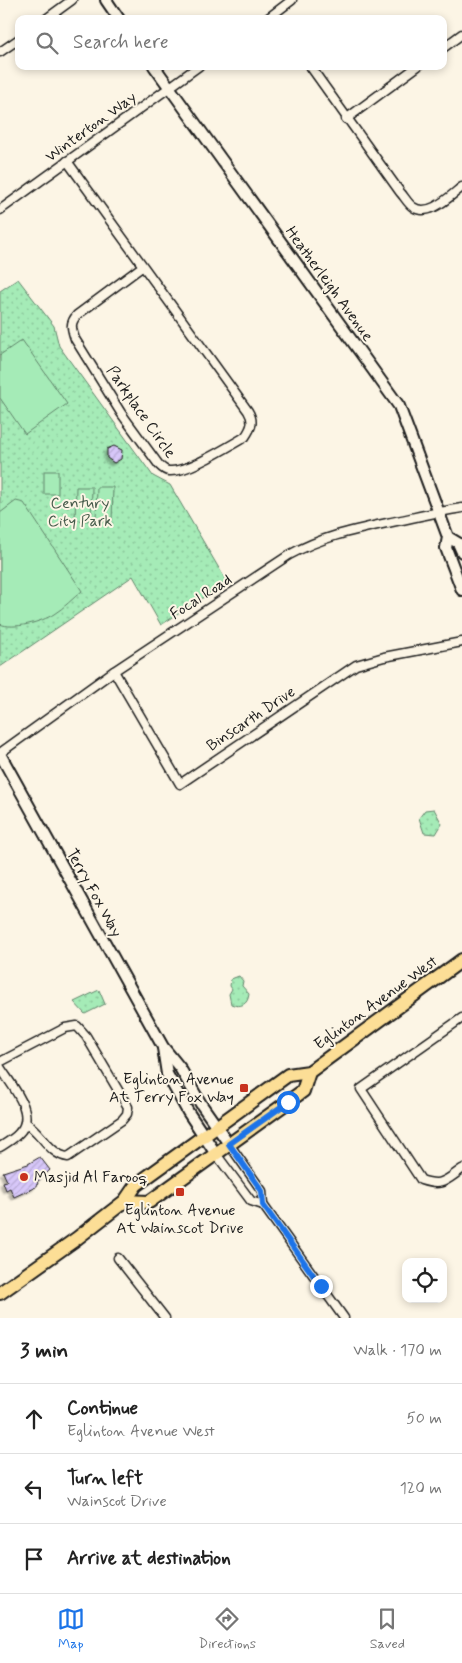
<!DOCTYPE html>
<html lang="en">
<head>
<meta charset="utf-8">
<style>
	body { margin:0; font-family:Mynerve,sans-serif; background:#f2f2f2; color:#222 }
	.controls { position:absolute; right:15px; bottom:15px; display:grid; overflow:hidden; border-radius:10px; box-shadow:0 2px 8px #0003 }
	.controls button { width:45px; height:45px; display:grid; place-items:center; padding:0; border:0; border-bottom:1px solid #e0e0e0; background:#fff; color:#222; font:25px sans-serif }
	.stop { position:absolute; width:15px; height:15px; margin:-11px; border:4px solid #1a73e8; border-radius:50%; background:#fff }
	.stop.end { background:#1a73e8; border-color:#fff; box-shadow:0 1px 5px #0008 }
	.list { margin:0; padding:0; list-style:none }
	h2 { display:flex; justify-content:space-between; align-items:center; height:65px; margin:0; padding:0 20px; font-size:21px }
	h2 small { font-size:16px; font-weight:400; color:#767676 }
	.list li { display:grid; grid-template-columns:32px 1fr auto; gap:15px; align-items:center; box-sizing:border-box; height:70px; padding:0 20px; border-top:1px solid #e0e0e0 }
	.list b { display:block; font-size:19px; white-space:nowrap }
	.list p { margin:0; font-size:16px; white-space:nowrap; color:#767676 }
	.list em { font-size:16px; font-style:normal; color:#767676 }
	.icon { flex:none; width:28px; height:28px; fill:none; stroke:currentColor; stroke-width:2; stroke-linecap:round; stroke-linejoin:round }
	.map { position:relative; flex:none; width:462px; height:1318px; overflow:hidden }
	.search { position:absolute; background:#fff; box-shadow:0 2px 8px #0003; left:15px; right:15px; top:15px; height:55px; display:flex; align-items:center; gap:12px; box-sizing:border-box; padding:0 18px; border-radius:10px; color:#767676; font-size:19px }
	.sheet { height:275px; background:#fff }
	nav { display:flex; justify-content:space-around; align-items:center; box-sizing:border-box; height:70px; border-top:1px solid #e0e0e0; background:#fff; font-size:14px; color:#767676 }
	nav a { display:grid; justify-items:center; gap:2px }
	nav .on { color:#1a73e8 }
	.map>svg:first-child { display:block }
</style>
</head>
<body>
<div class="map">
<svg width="462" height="1318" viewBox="0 0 462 1318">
	<defs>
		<pattern id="park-dots" width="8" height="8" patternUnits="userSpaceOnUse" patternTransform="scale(1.25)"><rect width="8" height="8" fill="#a5ebb7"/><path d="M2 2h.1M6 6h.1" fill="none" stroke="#8dc99d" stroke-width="1.8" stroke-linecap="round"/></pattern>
		<pattern id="building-hatch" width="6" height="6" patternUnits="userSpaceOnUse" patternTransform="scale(1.25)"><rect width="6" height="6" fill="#d7c7f9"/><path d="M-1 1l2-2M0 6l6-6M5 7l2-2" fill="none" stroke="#b8aad5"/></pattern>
		<filter id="shadow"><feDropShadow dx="-3" dy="3" stdDeviation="1" flood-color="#0004"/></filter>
	</defs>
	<rect width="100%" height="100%" fill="#fcf5e5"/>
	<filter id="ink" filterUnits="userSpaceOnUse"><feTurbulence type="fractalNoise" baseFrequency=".02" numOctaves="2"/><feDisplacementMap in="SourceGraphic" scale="10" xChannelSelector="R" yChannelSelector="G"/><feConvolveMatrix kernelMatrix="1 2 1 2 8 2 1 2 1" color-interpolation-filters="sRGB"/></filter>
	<g filter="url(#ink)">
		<!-- park -->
		<g fill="url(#park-dots)" stroke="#60846a">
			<path d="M18 279 54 326 59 346 153 476 170 485 227 582 161 625 133 576 0 667V291Z"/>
			<path d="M434 809 442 824 436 834 424 833 419 818 425 810Z"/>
			<path d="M239 976 243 981 242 986 249 994C248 1005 240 1008 231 1004L229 994 232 989 230 986 231 979Z"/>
			<path d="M99 990 105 1004 85 1014 74 1002Z"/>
		</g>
		<!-- pitch -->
		<g fill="#a5ebb7" stroke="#60846a">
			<path d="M22 340 67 404 25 434 0 398V355Z"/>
			<rect x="44" y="471" width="14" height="23"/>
			<path d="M76 487H92L91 521 75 520Z"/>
			<path d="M97 487H113L112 521H96Z"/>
			<path d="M16 501 24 503 82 591C73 598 64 608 54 614 42 622 13 630 0 624V513Z"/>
		</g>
		<!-- building -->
		<g fill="url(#building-hatch)" stroke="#1c1c1c" filter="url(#shadow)">
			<path d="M114 446 122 450 121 459 114 463 107 458V449Z"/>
			<path d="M40 1157 50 1170 37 1182 38 1184 36 1185V1187L14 1197 10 1188 6 1190 3 1182 7 1181 3 1172 28 1164Z"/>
		</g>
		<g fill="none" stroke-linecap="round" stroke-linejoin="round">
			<!-- minor casing -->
			<g stroke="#1c1c1c" stroke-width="11">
				<g id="minor">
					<path d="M46 19 72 0"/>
					<path d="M267 19 292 0"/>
					<path d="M443 48 462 34"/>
					<path d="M0 52 19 39"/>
					<path d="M310 66 400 192C404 196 408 204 413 207 429 218 450 196 462 187"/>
					<path d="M346 119 418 66"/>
					<path d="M67 161 248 411C254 421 252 427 245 437 229 446 187 473 169 471 165 471 162 468 159 465L121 413 75 339C72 329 69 324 77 315L143 266"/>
					<path d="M0 210 199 66"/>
					<path d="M114 671 180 784 356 665 384 657 462 642"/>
					<path d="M0 753 114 671 289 555C322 537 350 531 387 523 412 518 437 512 462 508"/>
					<path d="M462 1018 361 1089 421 1180C442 1187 445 1181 462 1169"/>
					<path d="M0 1062 65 1028 77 1026 86 1036 128 1107 127 1114 122 1120 68 1157C50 1155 41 1132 26 1123"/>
					<path d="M0 1067C11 1085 38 1114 19 1133 14 1139 6 1143 0 1147"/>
					<path d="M229 1144 262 1191 263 1205 344 1318"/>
					<path d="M216 1154 251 1201 263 1205"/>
					<path d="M118 1258 165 1318"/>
				</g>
			</g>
			<!-- tertiary casing -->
			<g stroke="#1c1c1c" stroke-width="14">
				<g id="tertiary">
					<path d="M106 0 119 19"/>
					<path d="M154 66 399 406 448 537 446 548 462 590"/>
					<path d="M448 537 458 543 462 552"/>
					<path d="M0 754 163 1047 180 1068 201 1104 229 1144"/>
					<path d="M163 1048 167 1074 188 1112 216 1154"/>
				</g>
			</g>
			<!-- primary casing -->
			<g stroke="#1c1c1c" stroke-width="16">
				<g id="primary">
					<path d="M125 1201 149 1202 303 1091 309 1072"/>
					<path d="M0 1293 76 1239 125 1201 136 1185 288 1075 309 1072 462 960"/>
				</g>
			</g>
			<!-- minor -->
			<use href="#minor" stroke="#fcf5e5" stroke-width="8"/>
			<!-- tertiary -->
			<use href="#tertiary" stroke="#fcf5e5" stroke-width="10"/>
			<!-- primary -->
			<use href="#primary" stroke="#fcde96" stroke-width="12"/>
		</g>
	</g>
	<g fill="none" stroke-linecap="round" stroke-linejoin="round" filter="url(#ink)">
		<!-- route -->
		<path stroke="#1a73e8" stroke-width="6" d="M288 1102 229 1144 262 1191 263 1205 321 1286"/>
	</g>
	<!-- markers -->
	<g fill="#c8321e" stroke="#fcf5e5" stroke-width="2">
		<rect x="239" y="1083" width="10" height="10" rx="2.5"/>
		<circle cx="24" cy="1177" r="5"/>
		<rect x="175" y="1187" width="10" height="10" rx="2.5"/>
	</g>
	<g text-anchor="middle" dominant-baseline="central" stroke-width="4" stroke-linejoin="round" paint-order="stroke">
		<!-- street labels -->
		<g font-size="16" fill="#1c1c1c" stroke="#fcf5e5">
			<text transform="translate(91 127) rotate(-36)">Winterton Way</text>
			<text transform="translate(329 284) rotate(54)">Heatherleigh Avenue</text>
			<text transform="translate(141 412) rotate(55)">Parkplace Circle</text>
			<text transform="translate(201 597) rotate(-33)">Focal Road</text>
			<text transform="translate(251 719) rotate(-34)">Binscarth Drive</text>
			<text transform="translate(94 893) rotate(61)">Terry Fox Way</text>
			<text transform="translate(376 1003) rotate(-36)">Eglinton Avenue West</text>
		</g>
		<!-- park labels -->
		<g font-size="16" fill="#455a4a" stroke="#fcf5e5">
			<text x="80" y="503">Century<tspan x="80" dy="18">City Park</tspan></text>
		</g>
		<!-- poi labels -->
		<g font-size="16" fill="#1c1c1c" stroke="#fcf5e5" text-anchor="end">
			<text x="234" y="1079">Eglinton Avenue<tspan x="234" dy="18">At Terry Fox Way</tspan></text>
			<text x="34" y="1177" text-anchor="start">Masjid Al Farooq</text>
			<text x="180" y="1210" text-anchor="middle">Eglinton Avenue<tspan x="180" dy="18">At Wainscot Drive</tspan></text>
		</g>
	</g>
</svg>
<div class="controls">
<button><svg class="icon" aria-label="locate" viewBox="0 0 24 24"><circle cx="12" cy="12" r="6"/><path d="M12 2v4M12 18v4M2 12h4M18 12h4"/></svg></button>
</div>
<div class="stop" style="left:288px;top:1102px"></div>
<div class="stop end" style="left:321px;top:1286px"></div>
<div class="search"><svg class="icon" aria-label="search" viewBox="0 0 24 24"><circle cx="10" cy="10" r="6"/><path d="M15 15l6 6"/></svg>Search here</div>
</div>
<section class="sheet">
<h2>3 min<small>Walk · 170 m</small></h2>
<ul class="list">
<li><svg class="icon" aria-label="ahead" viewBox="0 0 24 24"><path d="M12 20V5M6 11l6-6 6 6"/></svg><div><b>Continue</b><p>Eglinton Avenue West</p></div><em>50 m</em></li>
<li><svg class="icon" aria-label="left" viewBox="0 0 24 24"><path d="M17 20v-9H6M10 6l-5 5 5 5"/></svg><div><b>Turn left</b><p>Wainscot Drive</p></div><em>120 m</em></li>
<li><svg class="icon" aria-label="arrive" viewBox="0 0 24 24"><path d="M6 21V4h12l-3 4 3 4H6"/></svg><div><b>Arrive at destination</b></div></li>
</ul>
</section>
<nav>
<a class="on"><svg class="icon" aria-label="map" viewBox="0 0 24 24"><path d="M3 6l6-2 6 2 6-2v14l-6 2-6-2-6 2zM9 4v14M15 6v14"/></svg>Map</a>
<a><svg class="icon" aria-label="directions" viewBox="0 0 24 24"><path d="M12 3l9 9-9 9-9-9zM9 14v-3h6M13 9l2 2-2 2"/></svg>Directions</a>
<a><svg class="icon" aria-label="saved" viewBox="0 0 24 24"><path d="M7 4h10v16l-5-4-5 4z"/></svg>Saved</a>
</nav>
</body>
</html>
